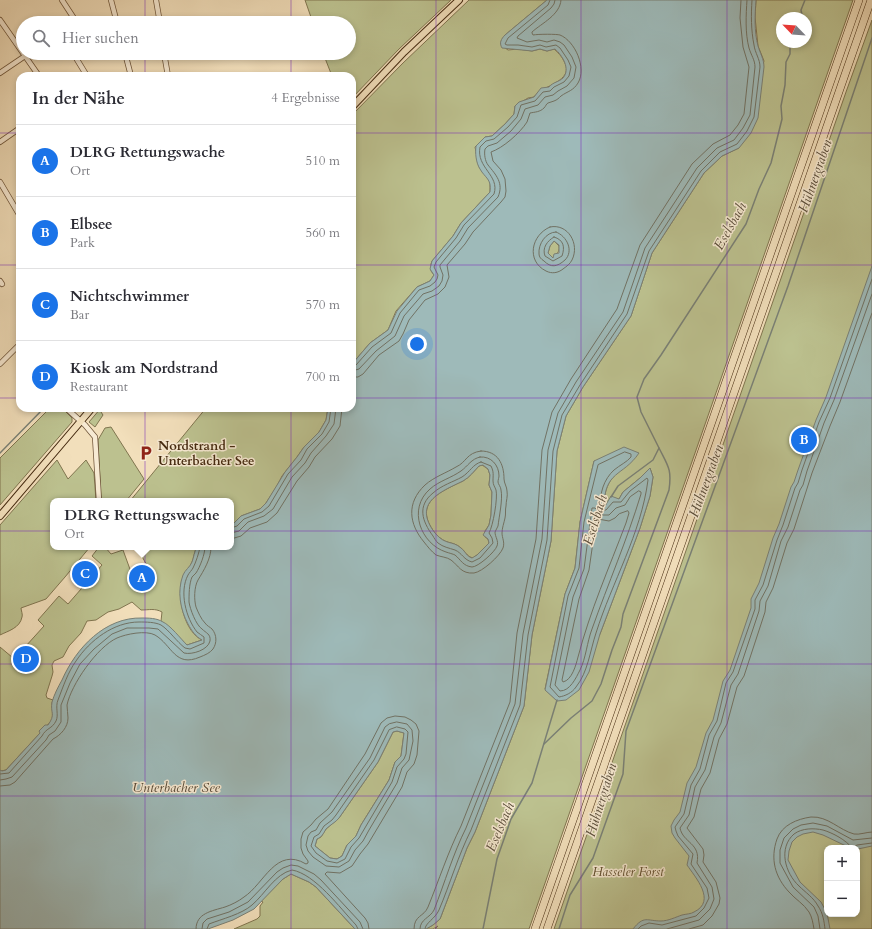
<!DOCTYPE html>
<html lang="de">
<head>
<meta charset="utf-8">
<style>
	body { margin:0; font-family:Cardo,serif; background:#f7f7f7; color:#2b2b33 }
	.controls { position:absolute; right:12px; bottom:12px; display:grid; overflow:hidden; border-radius:8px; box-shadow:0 2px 6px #0003 }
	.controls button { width:36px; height:36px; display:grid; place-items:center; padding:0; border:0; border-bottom:1px solid #e1e1e2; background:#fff; color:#2b2b33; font:20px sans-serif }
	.compass { position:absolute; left:776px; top:12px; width:36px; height:36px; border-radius:50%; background:#fff; box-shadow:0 2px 6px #0003; rotate:295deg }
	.you { position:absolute; left:417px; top:344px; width:14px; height:14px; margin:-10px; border:3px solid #fff; border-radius:50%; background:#1a73e8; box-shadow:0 0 0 6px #1a73e833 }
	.badge { display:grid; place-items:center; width:26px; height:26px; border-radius:50%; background:#1a73e8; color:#fff; font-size:13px; font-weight:700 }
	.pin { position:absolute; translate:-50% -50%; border:2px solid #fff; box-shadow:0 1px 4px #0006 }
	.popup { position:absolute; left:50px; top:498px; width:184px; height:52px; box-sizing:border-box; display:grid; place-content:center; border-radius:8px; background:#fff; filter:drop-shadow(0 1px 3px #0005); font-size:13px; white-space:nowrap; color:#7c7c81 }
	.popup b { font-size:15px; color:#2b2b33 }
	.popup::after { content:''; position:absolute; left:50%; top:100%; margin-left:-8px; border:8px solid transparent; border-top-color:#fff }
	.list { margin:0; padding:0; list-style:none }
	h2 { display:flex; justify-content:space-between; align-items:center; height:52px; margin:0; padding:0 16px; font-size:17px }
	h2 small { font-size:13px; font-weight:400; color:#7c7c81 }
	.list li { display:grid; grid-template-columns:26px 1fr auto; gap:12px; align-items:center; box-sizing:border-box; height:72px; padding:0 16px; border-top:1px solid #e1e1e2 }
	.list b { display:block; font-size:15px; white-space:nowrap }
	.list p { margin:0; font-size:13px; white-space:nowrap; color:#7c7c81 }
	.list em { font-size:13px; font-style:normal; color:#7c7c81 }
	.icon { flex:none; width:22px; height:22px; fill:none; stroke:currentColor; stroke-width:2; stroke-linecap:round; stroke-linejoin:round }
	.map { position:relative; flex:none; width:872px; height:929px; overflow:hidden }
	.search { position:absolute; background:#fff; box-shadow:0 2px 6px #0003; left:16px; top:16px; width:340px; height:44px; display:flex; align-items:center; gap:10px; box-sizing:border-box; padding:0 14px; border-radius:22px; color:#7c7c81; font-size:15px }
	.panel { position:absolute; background:#fff; box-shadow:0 2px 6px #0003; left:16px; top:72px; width:340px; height:340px; border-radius:12px }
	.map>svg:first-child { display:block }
</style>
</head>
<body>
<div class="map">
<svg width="872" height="929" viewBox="0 0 872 929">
	<rect width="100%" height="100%" fill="#f2dfbb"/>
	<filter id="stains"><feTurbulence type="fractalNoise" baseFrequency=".005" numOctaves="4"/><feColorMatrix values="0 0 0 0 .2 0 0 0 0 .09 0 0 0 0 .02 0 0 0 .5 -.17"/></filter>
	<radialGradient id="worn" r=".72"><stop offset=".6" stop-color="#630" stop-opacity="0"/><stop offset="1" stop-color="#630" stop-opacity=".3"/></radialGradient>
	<!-- green -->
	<g fill="#bcc18f" stroke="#80754f" fill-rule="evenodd">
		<path d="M305 0H451L399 49 352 98V76H332L323 53H349V23H313Z"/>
		<path d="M469 0H547L505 35 501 42V45L508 50 518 49 532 51 540 49 547 51 554 49C558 52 562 57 564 61 576 82 541 85 534 97L528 98 515 106 514 114 505 124 492 136 485 137 475 147 479 167 488 178 490 183V192L461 223 453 236 432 261 431 264V271L434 275 430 281 417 287 396 311 388 330 370 343 352 364V115L403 63Z"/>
		<path d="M756 0H853L529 929H435L438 926 433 929H426L433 925 440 919 467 848 475 832 524 706 532 635 551 541 557 451 566 416 583 387 631 316 652 253 704 173 722 156 739 148 764 61 758 46 755 17ZM782 18H806V42H782ZM594 461 622 469C607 480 604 491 604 509L619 499 623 492 640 478 650 468 653 477 650 496 640 528 600 634 557 701 545 689 565 594 575 568 580 522Z"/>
		<path d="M872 20V929H554L846 92ZM827 848H857V914H827Z"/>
		<path d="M554 241 559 246C560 253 556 253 553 258L548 253 550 246Z"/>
		<path d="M50 408H62L72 418V422L0 505V458Z"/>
		<path d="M101 408H105L101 412 103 415 95 427 89 422Z"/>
		<path d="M206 408H328L326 420 319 432 304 447 297 457 282 476 277 486 266 503 260 509 241 516 234 523 231 524V501H130Z"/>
		<path d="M111 427 144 479 126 501H101L98 440 105 428Z"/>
		<path d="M57 460 68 479 86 460 94 473 96 501H53V547H90L65 577 46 599 21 608C21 610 23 615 22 617 20 628 8 631 0 635V525Z"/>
		<path d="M482 465 488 469 490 475 489 485 492 492 491 515 489 525 485 531V537L488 539 489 543 477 555 473 558C466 556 466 552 461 548 452 540 446 546 435 533 412 503 440 492 463 481 470 477 474 471 479 466Z"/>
		<path d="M99 547H105L111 554 123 550 135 583 140 587 149 576 156 577 145 562 137 547H197C194 552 194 557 192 562 189 570 183 574 181 584 178 601 185 632 202 640L187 645 161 621 162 612C155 608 149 610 141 610L132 602 119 609 108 612 96 620 87 621 81 633 69 646 63 657 54 661 52 665 53 672 52 676 46 695 47 698 53 700 52 703 53 719 6 770 1 771 0 770V647L25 668 35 656 25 647 44 626 38 620 59 596 68 604 102 565 92 556Z"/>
		<path d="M397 731 404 733 401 756 395 762 389 780 361 825 356 836 347 845 342 856 337 859 330 858 315 846 317 839 321 837 326 829 339 818 378 762 393 732Z"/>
		<path d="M291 874 309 882 316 887 355 929H234L257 919 260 916V906L263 902 261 901 283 879Z"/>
	</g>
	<!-- water -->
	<g fill="#9ebab9" stroke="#7a8075" fill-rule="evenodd">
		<path d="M547 0H756C755 15 754 31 758 46 760 53 764 59 764 67L758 118 751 133 739 148 722 156 704 173 652 253 631 316 583 387 566 416 557 451 551 541 532 635 524 706 475 832 467 848 440 919 433 925 426 929H355L316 887 309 882 291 874 283 879 254 909 233 920 208 929H0V770L2 771 6 770 40 733 39 731 45 725H48C56 714 50 713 52 702 54 695 58 687 62 680 76 648 105 617 142 618 148 618 157 618 163 622 170 625 181 639 187 645L202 640C195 636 192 631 188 624 180 609 177 591 183 575 185 570 190 567 192 562 194 557 194 552 197 547H231V524L234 523 241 516 260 509 266 503 285 472 297 457 304 447 319 432 326 420 328 408H352V364L370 343 388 330 397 311 417 287 430 281 434 275 430 269 432 261 453 236 461 223 490 192C492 179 485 178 480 169 476 163 475 153 476 146L485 137 492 136 505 124 514 114 515 106 519 102 534 97 541 88 549 87C553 82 559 82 563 78 571 69 562 55 555 49L547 51 540 49 532 51 502 48C499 43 501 39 505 35ZM554 241 559 245V253L554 254 553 258 548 253 550 246ZM483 465 488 469 490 475 489 485 492 492 491 515 489 525 483 535 488 539 489 543 477 555 472 558C466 556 466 552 461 548 452 540 446 546 435 533 412 503 440 492 463 481 470 477 474 471 479 466ZM397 731 404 733 401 756 395 762 389 780 361 825 356 836 347 845 342 856 337 859 330 858 315 846 317 839C322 837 323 834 326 829 330 825 336 822 339 818L378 762 393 732Z"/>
		<path d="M872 266V846L858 849 846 846 823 835 813 832 803 834 797 837 792 842 789 851 788 860 800 882 821 902 827 913 830 929H633C644 915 647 921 661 921 668 921 676 917 682 915 686 914 691 914 694 912 717 901 695 877 687 865L689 856 675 838 672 833 671 826 674 820 680 812 687 783 696 767 706 733 713 720 723 681 730 670 751 608V599L759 583 773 538 779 524 791 487 794 482 798 470 816 420 826 397Z"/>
		<path d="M624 447 639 453C623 477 604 470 604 508L611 496 619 499 623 492 640 478 650 468 653 477 650 496 640 528 600 634 589 672 579 690 566 700 557 701 545 690 565 594 575 568 580 522 594 461Z"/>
	</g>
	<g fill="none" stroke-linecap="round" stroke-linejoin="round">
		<!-- shore -->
		<g stroke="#717264" stroke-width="1">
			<path d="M550 227C568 223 580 244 572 260 570 264 567 266 563 269 558 273 552 274 546 271 526 261 531 235 550 227Z"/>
			<path d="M556 232C567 236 574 251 565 260 557 267 551 268 544 261 541 259 539 257 539 254 538 244 546 232 556 232Z"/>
			<path d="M554 237C564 240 565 247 562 256L553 261 545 256C542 248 547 241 554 237Z"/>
			<path d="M352 366 356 365 372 347 391 333 400 313 419 290 430 286 435 282 437 279 438 275 434 267 436 262 456 238 464 225 494 194C500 175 476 168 480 147L486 141 494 139 508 127 517 117 521 105 535 101 543 92 550 91 554 87 564 82 569 76 571 67 568 60 560 48 556 45 546 47 540 45 532 47 518 45H507L505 44 508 38 548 5 550 0"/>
			<path d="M352 371 359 369 376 351 395 336 404 316 423 294 432 291 439 286 442 281 443 275 440 267V265L460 241 468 228 498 197C504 183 496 175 488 165 485 161 484 154 485 149L488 146 497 143 511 131 521 119 525 109 538 105 545 97 553 95 558 91 567 86 574 78 576 67 572 57 564 45 560 42 554 40 547 42 539 40 527 42 517 38 518 36 551 8 554 4 555 0"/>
			<path d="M352 377H358L363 374 379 355 399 341 403 334 409 320 425 300 438 294 445 287 449 277 447 265 465 244 473 232 501 202 505 197 506 191 505 179 501 170 493 161 491 152C503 148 520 133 527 122 528 119 529 116 530 113 535 112 540 112 544 108 546 106 546 104 548 103 550 102 552 102 554 101 557 100 559 98 561 96 568 91 573 91 578 83 587 68 575 41 560 35 557 34 538 34 533 35L532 33V32C542 23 560 15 561 0"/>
			<path d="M481 451C498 451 504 464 504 479 504 483 507 487 507 491 508 496 506 501 506 506 505 510 506 514 505 518 504 523 502 528 502 533 502 538 505 542 503 548 500 556 482 572 474 573 461 574 459 566 451 560 447 557 441 557 436 555 431 551 428 547 424 542 409 524 406 503 425 485 434 477 446 473 456 467 467 462 466 453 481 451Z"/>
			<path d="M625 452 631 454V457C627 462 620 465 614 470 604 479 599 494 601 507L603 510H606L613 502H621L630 491 647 478 648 480C641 534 612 582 596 633 590 651 588 672 576 687 572 693 565 696 559 697L550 687 568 596 579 568 584 522 598 465Z"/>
			<path d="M480 457C491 456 499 465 499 476 499 477 498 480 498 482 498 484 501 487 501 490 503 499 499 517 498 526 497 528 496 530 495 532 495 537 499 541 497 546 495 552 478 567 472 567 463 566 461 560 455 555 453 554 449 553 446 552 421 544 407 509 430 489 439 481 451 478 461 471 468 466 471 459 480 457Z"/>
			<path d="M481 462 491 466C494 472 493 475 493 481 493 485 495 487 496 490 498 498 493 526 489 533L492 538 493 543 480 558 472 562C464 560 462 553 455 550 449 548 443 547 438 543 436 541 434 538 433 536 422 521 417 506 433 493 442 485 453 482 462 477 470 472 473 464 481 462Z"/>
			<path d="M639 491 641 492V494C627 540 608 584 592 629 587 642 586 658 580 670 576 678 570 691 560 691L555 685 573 597 584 569 592 508H595L602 515H609L616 508 625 505 630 497Z"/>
			<path d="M628 511 629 513 626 523C609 568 590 611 578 657 576 665 572 680 563 682L562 680 579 599 589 570 596 521 598 519 609 521 615 518 619 514Z"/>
			<path d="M231 528 237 526 244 519 262 512 269 506 288 474 301 460 307 449 322 434 329 422 331 408"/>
			<path d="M231 533 239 531 248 522 264 516 273 509 292 477 305 463 311 453 326 436 334 424 336 408"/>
			<path d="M231 539 241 536 250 528 267 522 277 513 297 481 309 467 315 457 332 439 340 426 342 408"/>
			<path d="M397 722 407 724 412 730 413 741 409 760 402 768 397 783 388 798 369 830 363 841 355 850 349 861 339 867 326 866 313 857 308 851 306 845 308 836 311 832 316 830 320 823 332 812 370 758 385 727 389 724Z"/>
			<path d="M397 727 405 729 408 732 406 754 404 759 397 767 392 782 359 838 351 847 345 859 337 863 327 861 316 853 311 846 314 837 319 834 324 826 332 820 336 815 374 760 389 730Z"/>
			<path d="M0 774 9 773 42 736C46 728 52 729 56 721 59 715 55 707 58 700 63 687 68 672 76 661 90 640 114 622 139 622 146 622 155 622 161 625 169 630 177 642 185 648L190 649 204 643V637C202 635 199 634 197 632 186 618 179 592 188 575 189 573 192 570 193 568 196 562 199 553 200 547"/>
			<path d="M0 780 6 779 12 777 46 740 49 735 55 731 61 722V705L70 683 80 664 94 649 112 634 127 628H149L158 629 184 653C192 655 208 650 210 641 211 634 206 633 202 629 196 625 190 609 189 602 189 595 189 584 192 577 193 576 195 574 196 573 200 567 205 554 205 547"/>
			<path d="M0 786 10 785 15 782 53 739C61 735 68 727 68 718 68 714 67 709 67 705 71 685 97 647 117 638 126 634 146 630 155 635 172 645 175 668 200 657 205 655 210 653 213 649 217 643 217 635 212 629 210 627 207 626 205 623 201 619 198 612 196 607 194 600 194 587 198 580 204 570 211 559 211 547"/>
			<path d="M196 929C196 913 212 911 225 907 231 905 239 901 244 897 264 884 276 846 306 864L308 863V861L303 854 301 848V839L303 832 311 825 316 819 328 809 365 754 381 723 387 718 395 716 405 717 411 720 416 724 419 731 417 755 414 764 407 772 402 787 368 844 360 854 352 866 340 873 327 872 325 874 365 918 368 923 369 929"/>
			<path d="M202 929 203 923 207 919 229 912 248 902 277 872 283 868 291 865 298 866 314 874 321 880 360 922 363 929"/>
			<path d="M207 929 209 924C222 919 242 914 252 905 265 894 275 874 292 870 315 874 340 908 356 925L358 929"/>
			<path d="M414 929C414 915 424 917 428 907 439 880 448 852 461 826L510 702 517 633 536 539 542 450 552 412 571 379 617 309 640 245 692 164 713 144 730 135 738 125 744 114 749 67 743 47 740 18 741 0"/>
			<path d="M420 929C420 919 430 918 434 910 445 882 453 854 466 828L515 704 523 634 542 539 548 450 558 413 576 382 623 312 645 248 697 168 717 148 734 140 743 128 750 115 755 67C755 60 751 55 749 48 745 33 746 15 747 0"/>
			<path d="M425 929C425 923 435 919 439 910 450 884 458 856 471 830L520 705 528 635 547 540 553 451 562 415 580 385 627 314 649 251 701 171 720 152 737 144 747 131 754 117 760 67C760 59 755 53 754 45 751 30 751 15 752 0"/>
			<path d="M638 929 641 926 649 923 662 925 696 916 704 908 709 898 707 888 691 864 693 854 678 836 676 831 675 827 684 814 691 785 700 769 709 735 717 721 726 683 733 672 755 609V600L763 585 777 540 783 525 795 488 798 483 802 470 819 422 830 398 872 279"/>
			<path d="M667 929 699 920 710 909 714 899 712 887 697 863C701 843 683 843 680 828L689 815 695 787 705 770 714 737 721 723 731 685 738 674 759 611 760 601 768 586 781 541 788 527 800 490 803 485 807 471 824 423 834 400 872 294"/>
			<path d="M689 929 703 925 712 916 719 904 720 898 716 882 703 862 704 855 703 849 687 828 694 817 701 789 710 773 719 739 727 724 737 687 744 676 765 612 766 602 773 588 787 543 794 529 812 473 830 426 840 402 872 313"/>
			<path d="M814 929C813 923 812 917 809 912 804 904 795 899 789 892 775 877 770 859 777 839 782 825 797 819 811 817 828 816 839 830 854 834 859 835 867 832 872 832"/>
			<path d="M820 929 818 916 814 907 793 887 780 863V850L784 838 793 829 801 825 813 823 827 826 853 840 872 838"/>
			<path d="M825 929C824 921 823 913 818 906 814 898 805 892 799 886 785 873 778 848 794 834 802 828 814 828 823 830 833 833 846 840 852 848L857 845 872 843"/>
		</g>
		<!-- stream -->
		<g stroke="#7a8075" stroke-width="1.5">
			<path d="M801 18 802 15 801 10 805 0"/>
			<path d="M0 453 44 408"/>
			<path d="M611 497 618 486 653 460 659 448 641 412 637 397 644 379 661 355 746 224 759 189 771 163 782 119 781 106 785 85 786 62 790 54V42"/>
			<path d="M544 744 571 718 592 701 601 684 612 650 621 627 623 614 669 490C672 469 668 466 659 448"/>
			<path d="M483 929 497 859 511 819 532 783 557 700"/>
			<path d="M559 929 570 895 593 858 623 774 626 731 788 286 872 38"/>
		</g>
		<!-- minor casing -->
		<g stroke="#70563a" stroke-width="6">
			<g id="minor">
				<path d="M62 0 77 23"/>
				<path d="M111 0 117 23"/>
				<path d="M156 0 160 23"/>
				<path d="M0 20 39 76"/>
				<path d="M73 53 87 76"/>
				<path d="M125 53 131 76"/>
				<path d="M164 53 168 76"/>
				<path d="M0 73 25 56"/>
				<path d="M0 142 20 128"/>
				<path d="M0 182 20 216"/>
				<path d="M0 281 2 284"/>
				<path d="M0 364 20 344"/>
				<path d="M66 408 85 425 95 437 99 501"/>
			</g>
		</g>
		<!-- major casing -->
		<g stroke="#44290f" stroke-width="8">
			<g id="major">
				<path d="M352 107 404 52 459 0"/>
				<path d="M0 516 92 408"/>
			</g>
		</g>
		<!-- highway casing -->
		<g stroke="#44290f" stroke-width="8">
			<g id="highway">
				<path d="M535 929 859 0"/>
				<path d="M547 929 871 0"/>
			</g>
		</g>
		<!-- minor -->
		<use href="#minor" stroke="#f7ead3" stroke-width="4.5"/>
		<!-- major -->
		<use href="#major" stroke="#f2dfbb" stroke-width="6"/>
		<!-- highway -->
		<use href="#highway" stroke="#f2dfbb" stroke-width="7"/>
	</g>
	<!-- grid -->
	<path fill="none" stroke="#7b2cbf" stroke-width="1" stroke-opacity="0.55" d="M145 0V23M291 0V23M436 0V929M581 0V929M727 0V929M145 53V76M291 53V76M0 133H20M352 133H872M0 265H20M352 265H872M0 398H20M352 398H872M145 408V929M291 408V929M0 531H872M0 664H872M0 796H872"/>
	<!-- icons -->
	<defs>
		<g id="parking-bare" transform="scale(1.2)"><path d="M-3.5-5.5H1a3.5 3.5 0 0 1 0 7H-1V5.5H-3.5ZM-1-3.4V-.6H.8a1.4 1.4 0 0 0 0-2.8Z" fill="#8f2418" stroke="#f7ead3" stroke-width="2.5" paint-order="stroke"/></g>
	</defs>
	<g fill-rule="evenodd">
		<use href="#parking-bare" x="146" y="453"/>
	</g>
	<g text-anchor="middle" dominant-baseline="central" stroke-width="3" stroke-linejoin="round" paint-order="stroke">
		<!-- poi labels -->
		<g font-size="13" font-weight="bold" fill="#44290f" stroke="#f7ead3" text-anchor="start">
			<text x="158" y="446">Nordstrand -<tspan x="158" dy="15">Unterbacher See</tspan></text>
		</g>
		<!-- park labels -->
		<g font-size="13" font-style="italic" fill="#624f2f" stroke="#f7ead3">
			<text x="628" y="872">Hasseler Forst</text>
		</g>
		<!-- water labels -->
		<g font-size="14" font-style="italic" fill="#5a4d3a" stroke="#f7ead3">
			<text transform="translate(815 176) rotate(-71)">Hühnergraben</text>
			<text transform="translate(730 226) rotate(-61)">Eselsbach</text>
			<text transform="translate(706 481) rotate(-70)">Hühnergraben</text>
			<text transform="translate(595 520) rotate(-73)">Eselsbach</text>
			<text x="176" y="787">Unterbacher See</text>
			<text transform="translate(601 800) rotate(-73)">Hühnergraben</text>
			<text transform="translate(500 827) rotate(-67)">Eselsbach</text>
		</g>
	</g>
	<rect width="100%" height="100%" filter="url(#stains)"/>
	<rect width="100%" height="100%" fill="url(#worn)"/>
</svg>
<div class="controls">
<button>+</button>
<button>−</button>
</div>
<svg class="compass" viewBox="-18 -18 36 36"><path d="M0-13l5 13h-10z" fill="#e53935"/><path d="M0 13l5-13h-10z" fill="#7c7c81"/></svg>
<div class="you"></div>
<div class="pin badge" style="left:142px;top:578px">A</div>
<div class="popup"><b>DLRG Rettungswache</b>Ort</div>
<div class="pin badge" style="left:804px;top:440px">B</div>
<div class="pin badge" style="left:85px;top:574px">C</div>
<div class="pin badge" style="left:26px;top:659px">D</div>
<div class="search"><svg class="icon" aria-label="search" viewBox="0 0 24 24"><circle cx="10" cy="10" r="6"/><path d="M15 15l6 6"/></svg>Hier suchen</div>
<section class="panel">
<h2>In der Nähe<small>4 Ergebnisse</small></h2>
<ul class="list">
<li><span class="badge">A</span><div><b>DLRG Rettungswache</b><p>Ort</p></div><em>510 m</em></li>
<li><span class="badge">B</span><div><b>Elbsee</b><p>Park</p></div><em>560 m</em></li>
<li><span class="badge">C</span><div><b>Nichtschwimmer</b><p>Bar</p></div><em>570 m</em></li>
<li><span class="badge">D</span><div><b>Kiosk am Nordstrand</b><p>Restaurant</p></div><em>700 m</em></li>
</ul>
</section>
</div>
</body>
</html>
